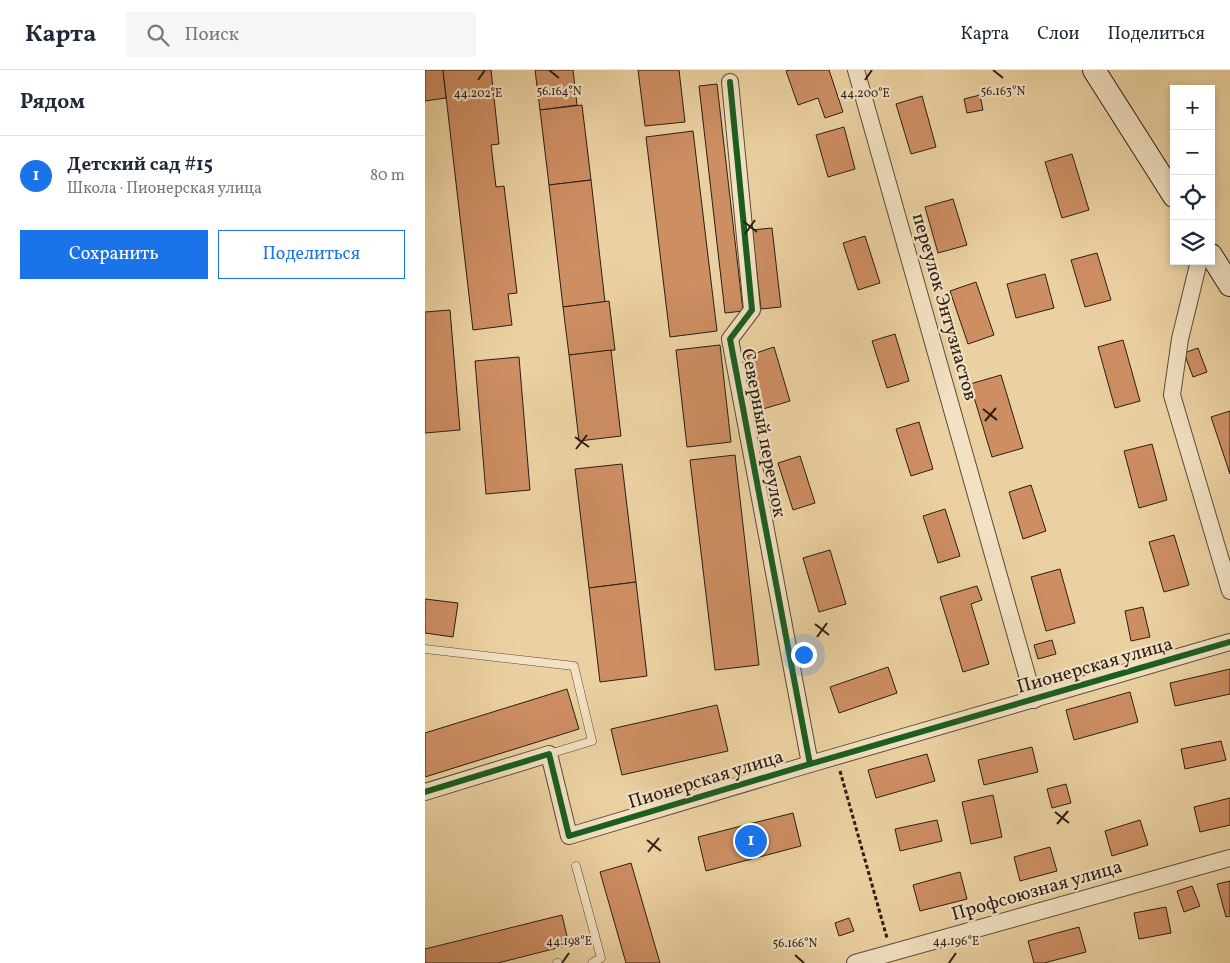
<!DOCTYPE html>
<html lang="ru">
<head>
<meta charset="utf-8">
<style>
	body { margin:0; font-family:Vollkorn,serif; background:#f6f6f7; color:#1f2937 }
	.controls { position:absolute; right:15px; top:15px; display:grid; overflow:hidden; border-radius:0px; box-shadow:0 2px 8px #0003 }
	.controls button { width:45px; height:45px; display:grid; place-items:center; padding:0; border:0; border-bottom:1px solid #e0e1e3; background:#fff; color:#1f2937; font:25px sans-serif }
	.you { position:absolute; left:378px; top:584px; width:18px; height:18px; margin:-12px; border:4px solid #fff; border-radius:50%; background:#1a73e8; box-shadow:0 0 0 8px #1a73e833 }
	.badge { display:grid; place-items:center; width:32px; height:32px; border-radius:50%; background:#1a73e8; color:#fff; font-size:16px; font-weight:700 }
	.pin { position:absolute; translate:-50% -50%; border:2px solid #fff; box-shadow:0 1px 5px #0006 }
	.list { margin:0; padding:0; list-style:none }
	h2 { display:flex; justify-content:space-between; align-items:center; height:65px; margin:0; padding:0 20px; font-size:21px }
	h2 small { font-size:16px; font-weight:400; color:#747a83 }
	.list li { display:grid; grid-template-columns:32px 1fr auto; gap:15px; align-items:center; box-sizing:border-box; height:80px; padding:0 20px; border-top:1px solid #e0e1e3 }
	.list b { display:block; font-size:19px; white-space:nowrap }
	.list p { margin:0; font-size:16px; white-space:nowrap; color:#747a83 }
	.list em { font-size:16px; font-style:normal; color:#747a83 }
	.actions { display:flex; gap:10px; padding:15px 20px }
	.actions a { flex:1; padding:11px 0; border:1px solid #1a73e8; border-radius:0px; text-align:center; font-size:18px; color:#1a73e8 }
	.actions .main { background:#1a73e8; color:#fff }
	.icon { flex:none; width:28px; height:28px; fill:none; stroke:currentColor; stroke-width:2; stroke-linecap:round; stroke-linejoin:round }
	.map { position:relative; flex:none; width:805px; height:893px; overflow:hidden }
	header { display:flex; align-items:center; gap:30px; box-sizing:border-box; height:70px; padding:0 25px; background:#fff; border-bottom:1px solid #e0e1e3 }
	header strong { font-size:24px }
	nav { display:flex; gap:28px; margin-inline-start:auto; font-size:18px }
	.search { width:350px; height:45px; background:#f6f6f7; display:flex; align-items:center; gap:12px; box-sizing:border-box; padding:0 18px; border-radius:0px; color:#747a83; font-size:19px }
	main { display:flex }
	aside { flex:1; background:#fff }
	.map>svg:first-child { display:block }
</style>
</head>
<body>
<header>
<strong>Карта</strong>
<div class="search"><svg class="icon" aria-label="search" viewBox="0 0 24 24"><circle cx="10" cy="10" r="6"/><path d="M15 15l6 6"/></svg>Поиск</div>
<nav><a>Карта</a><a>Слои</a><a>Поделиться</a></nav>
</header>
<main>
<aside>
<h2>Рядом<small></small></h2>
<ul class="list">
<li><span class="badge">1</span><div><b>Детский сад #15</b><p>Школа · Пионерская улица</p></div><em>80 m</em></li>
</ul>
<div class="actions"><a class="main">Сохранить</a><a>Поделиться</a></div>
</aside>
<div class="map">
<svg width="805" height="893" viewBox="0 0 805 893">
	<rect width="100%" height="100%" fill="#ebd1a1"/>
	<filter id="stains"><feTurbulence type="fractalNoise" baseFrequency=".004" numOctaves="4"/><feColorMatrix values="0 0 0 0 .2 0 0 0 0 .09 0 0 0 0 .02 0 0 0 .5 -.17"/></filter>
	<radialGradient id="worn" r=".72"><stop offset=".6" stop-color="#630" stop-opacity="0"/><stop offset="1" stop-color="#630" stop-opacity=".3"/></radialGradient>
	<!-- building -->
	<g fill="#cd8e62" stroke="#2b1d16">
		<path d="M0 0H18L21 28 0 31Z"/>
		<path d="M18 0H66L74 74 66 75 71 117 79 116 92 223 83 224 87 255 48 260Z"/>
		<path d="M110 0H148L152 35 115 40Z"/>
		<path d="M213 0H254L260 52 220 56Z"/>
		<path d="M364 0H404L418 42 400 48 393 28 373 35 361 1Z"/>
		<path d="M292 14 318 241 300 243 274 16Z"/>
		<path d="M555 25 558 40 542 43 539 29Z"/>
		<path d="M497 26 511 77 486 84 471 34Z"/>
		<path d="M157 35 166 110 124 115 115 40Z"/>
		<path d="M419 57 430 99 403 107 391 65Z"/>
		<path d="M268 61 292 261 245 267 221 67Z"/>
		<path d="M647 84 664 140 637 148 620 92Z"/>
		<path d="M166 110 180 232 138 237 124 115Z"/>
		<path d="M528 129 542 175 513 183 500 137Z"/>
		<path d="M347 158 356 237 336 239 327 160Z"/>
		<path d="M440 166 455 213 433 220 418 173Z"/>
		<path d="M672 183 686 230 660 237 646 190Z"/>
		<path d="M620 204 629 238 591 248 582 214Z"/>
		<path d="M551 212 569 265 543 274 525 221Z"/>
		<path d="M184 231 190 280 144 285 138 237Z"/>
		<path d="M25 240 35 360 0 363V242Z"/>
		<path d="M470 264 484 311 462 318 447 271Z"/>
		<path d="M698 270 715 331 690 338 673 277Z"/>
		<path d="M295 275 306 372 262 377 251 280Z"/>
		<path d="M349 277 365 331 338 339 322 286Z"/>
		<path d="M773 278 782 302 768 307 759 283Z"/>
		<path d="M186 280 196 366 154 371 144 285Z"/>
		<path d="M94 287 105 420 61 424 50 291Z"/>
		<path d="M576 305 598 378 567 387 545 314Z"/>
		<path d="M805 341V404L786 347Z"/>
		<path d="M494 352 508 399 486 406 471 359Z"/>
		<path d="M727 374 742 430 714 438 699 381Z"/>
		<path d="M310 385 334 595 290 600 265 390Z"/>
		<path d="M375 386 390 433 368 440 353 393Z"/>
		<path d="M197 394 211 512 164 518 150 399Z"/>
		<path d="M606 415 621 461 598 469 584 422Z"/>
		<path d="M520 439 535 486 513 493 498 446Z"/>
		<path d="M749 465 764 515 739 522 724 472Z"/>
		<path d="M405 480 421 534 394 542 378 488Z"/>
		<path d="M635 499 650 553 621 561 606 507Z"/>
		<path d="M211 512 222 606 175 612 164 518Z"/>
		<path d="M552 516 557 530 546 534 564 594 538 602 515 527Z"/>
		<path d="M0 529 33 533 28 567 0 563Z"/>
		<path d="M718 537 725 567 706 571 700 541Z"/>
		<path d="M627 570 631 584 613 589 609 575Z"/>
		<path d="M463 597 472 623 414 643 405 617Z"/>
		<path d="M805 599V624L750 636 745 613Z"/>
		<path d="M142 619 154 659 0 707V663Z"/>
		<path d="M705 622 713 652 649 670 641 640Z"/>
		<path d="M292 635 303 681 197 705 186 659Z"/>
		<path d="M796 671 801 690 760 699 756 679Z"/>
		<path d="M607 677 613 702 559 715 553 690Z"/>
		<path d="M502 684 510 711 451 728 443 700Z"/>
		<path d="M641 714 646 733 627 738 622 719Z"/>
		<path d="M568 725 577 767 546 774 537 732Z"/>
		<path d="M805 728V755L775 762 769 737Z"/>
		<path d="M368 743 376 776 281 801 273 767Z"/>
		<path d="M512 750 517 771 475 781 470 759Z"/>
		<path d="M715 750 723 775 687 786 680 761Z"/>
		<path d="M625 777 632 801 595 811 589 787Z"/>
		<path d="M206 793 235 893H201L175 802Z"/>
		<path d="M535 802 542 829 495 841 488 815Z"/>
		<path d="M805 811V846L801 847 792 814Z"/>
		<path d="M767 816 775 836 759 842 752 821Z"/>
		<path d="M741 837 746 863 714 869 709 843Z"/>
		<path d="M137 845 144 875 73 893H0V879Z"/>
		<path d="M424 848 429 861 414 866 410 853Z"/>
		<path d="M654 857 661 882 619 893H609L603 871Z"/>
	</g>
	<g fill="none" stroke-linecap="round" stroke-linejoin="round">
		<!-- lane casing -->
		<g stroke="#5b4a39" stroke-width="9">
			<g id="lane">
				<path d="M0 579 149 596 167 671 124 684"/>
				<path d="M151 796 176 888 167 893"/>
				<path d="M132 893H133"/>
			</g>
		</g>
		<!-- street casing -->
		<g stroke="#5b4a39" stroke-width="18">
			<g id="street">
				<path d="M431 0 609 630"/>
				<path d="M305 12 327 240 305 269 385 694"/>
				<path d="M774 191 755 269 747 325 805 521"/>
				<path d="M0 722 124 684 144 766 385 694 805 572"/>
				<path d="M430 893 805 788"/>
			</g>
		</g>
		<!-- secondary casing -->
		<g stroke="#2b1d16" stroke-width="24">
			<g id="secondary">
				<path d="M669 0 749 126"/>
				<path d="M786 185 805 215"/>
			</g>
		</g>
		<!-- path -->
		<path stroke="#2b1d16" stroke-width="3" stroke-dasharray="4 2.5" stroke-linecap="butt" d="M415 701 462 868"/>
		<!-- lane -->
		<use href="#lane" stroke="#f2e1c2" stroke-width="8"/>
		<!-- street -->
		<use href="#street" stroke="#f2e1c2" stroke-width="16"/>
		<!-- secondary -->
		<use href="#secondary" stroke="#f2e1c2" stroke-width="22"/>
		<!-- cycleway casing -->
		<g stroke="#f2e1c2" stroke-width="9">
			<g id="cycleway">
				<path d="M305 12 327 240 305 269 385 694"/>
				<path d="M0 722 124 684 144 766 385 694 805 572"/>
			</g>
		</g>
		<!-- cycleway -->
		<use href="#cycleway" stroke="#1b5e20" stroke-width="6"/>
	</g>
	<!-- ticks -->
	<path fill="none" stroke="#2b1d16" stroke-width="2" d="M124 0 134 8M568 0 578 8M53 10 60 0M440 10 447 0M318 151 332 162M320 164 330 150M558 339 572 350M560 351 571 338M150 367 164 377M151 379 162 365M390 554 404 565M392 567 402 553M630 742 644 753M632 754 643 741M222 770 236 781M223 782 234 768M370 885 379 893M137 893 144 883M524 893 531 883"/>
	<g text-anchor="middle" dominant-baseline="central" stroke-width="4.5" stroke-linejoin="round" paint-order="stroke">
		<!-- street labels -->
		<g font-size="19" fill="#2b1d16" stroke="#f2e1c2">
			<text transform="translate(519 237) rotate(74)">переулок Энтузиастов</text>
			<text transform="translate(338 363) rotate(79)">Северный переулок</text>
			<text transform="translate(670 596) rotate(-16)">Пионерская улица</text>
			<text transform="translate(281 710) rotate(-17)">Пионерская улица</text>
			<text transform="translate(612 821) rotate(-16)">Профсоюзная улица</text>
		</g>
	</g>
	<g font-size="12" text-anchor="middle" fill="#2b1d16" stroke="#f2e1c2" stroke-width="4.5" stroke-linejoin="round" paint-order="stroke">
		<text x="134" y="25">56.164°N</text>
		<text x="578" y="25">56.163°N</text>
		<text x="53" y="27">44.202°E</text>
		<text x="440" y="27">44.200°E</text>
		<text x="144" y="875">44.198°E</text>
		<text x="531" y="875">44.196°E</text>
		<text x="370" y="877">56.166°N</text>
	</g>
	<rect width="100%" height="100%" filter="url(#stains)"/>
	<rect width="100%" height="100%" fill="url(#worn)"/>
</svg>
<div class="controls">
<button>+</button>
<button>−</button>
<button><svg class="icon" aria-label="locate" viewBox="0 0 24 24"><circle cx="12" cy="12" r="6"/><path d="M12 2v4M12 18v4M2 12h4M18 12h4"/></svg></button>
<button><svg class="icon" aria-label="layers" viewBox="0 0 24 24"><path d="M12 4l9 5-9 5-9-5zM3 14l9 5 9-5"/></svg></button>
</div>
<div class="you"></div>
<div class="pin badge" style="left:326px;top:771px">1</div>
</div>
</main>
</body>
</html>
